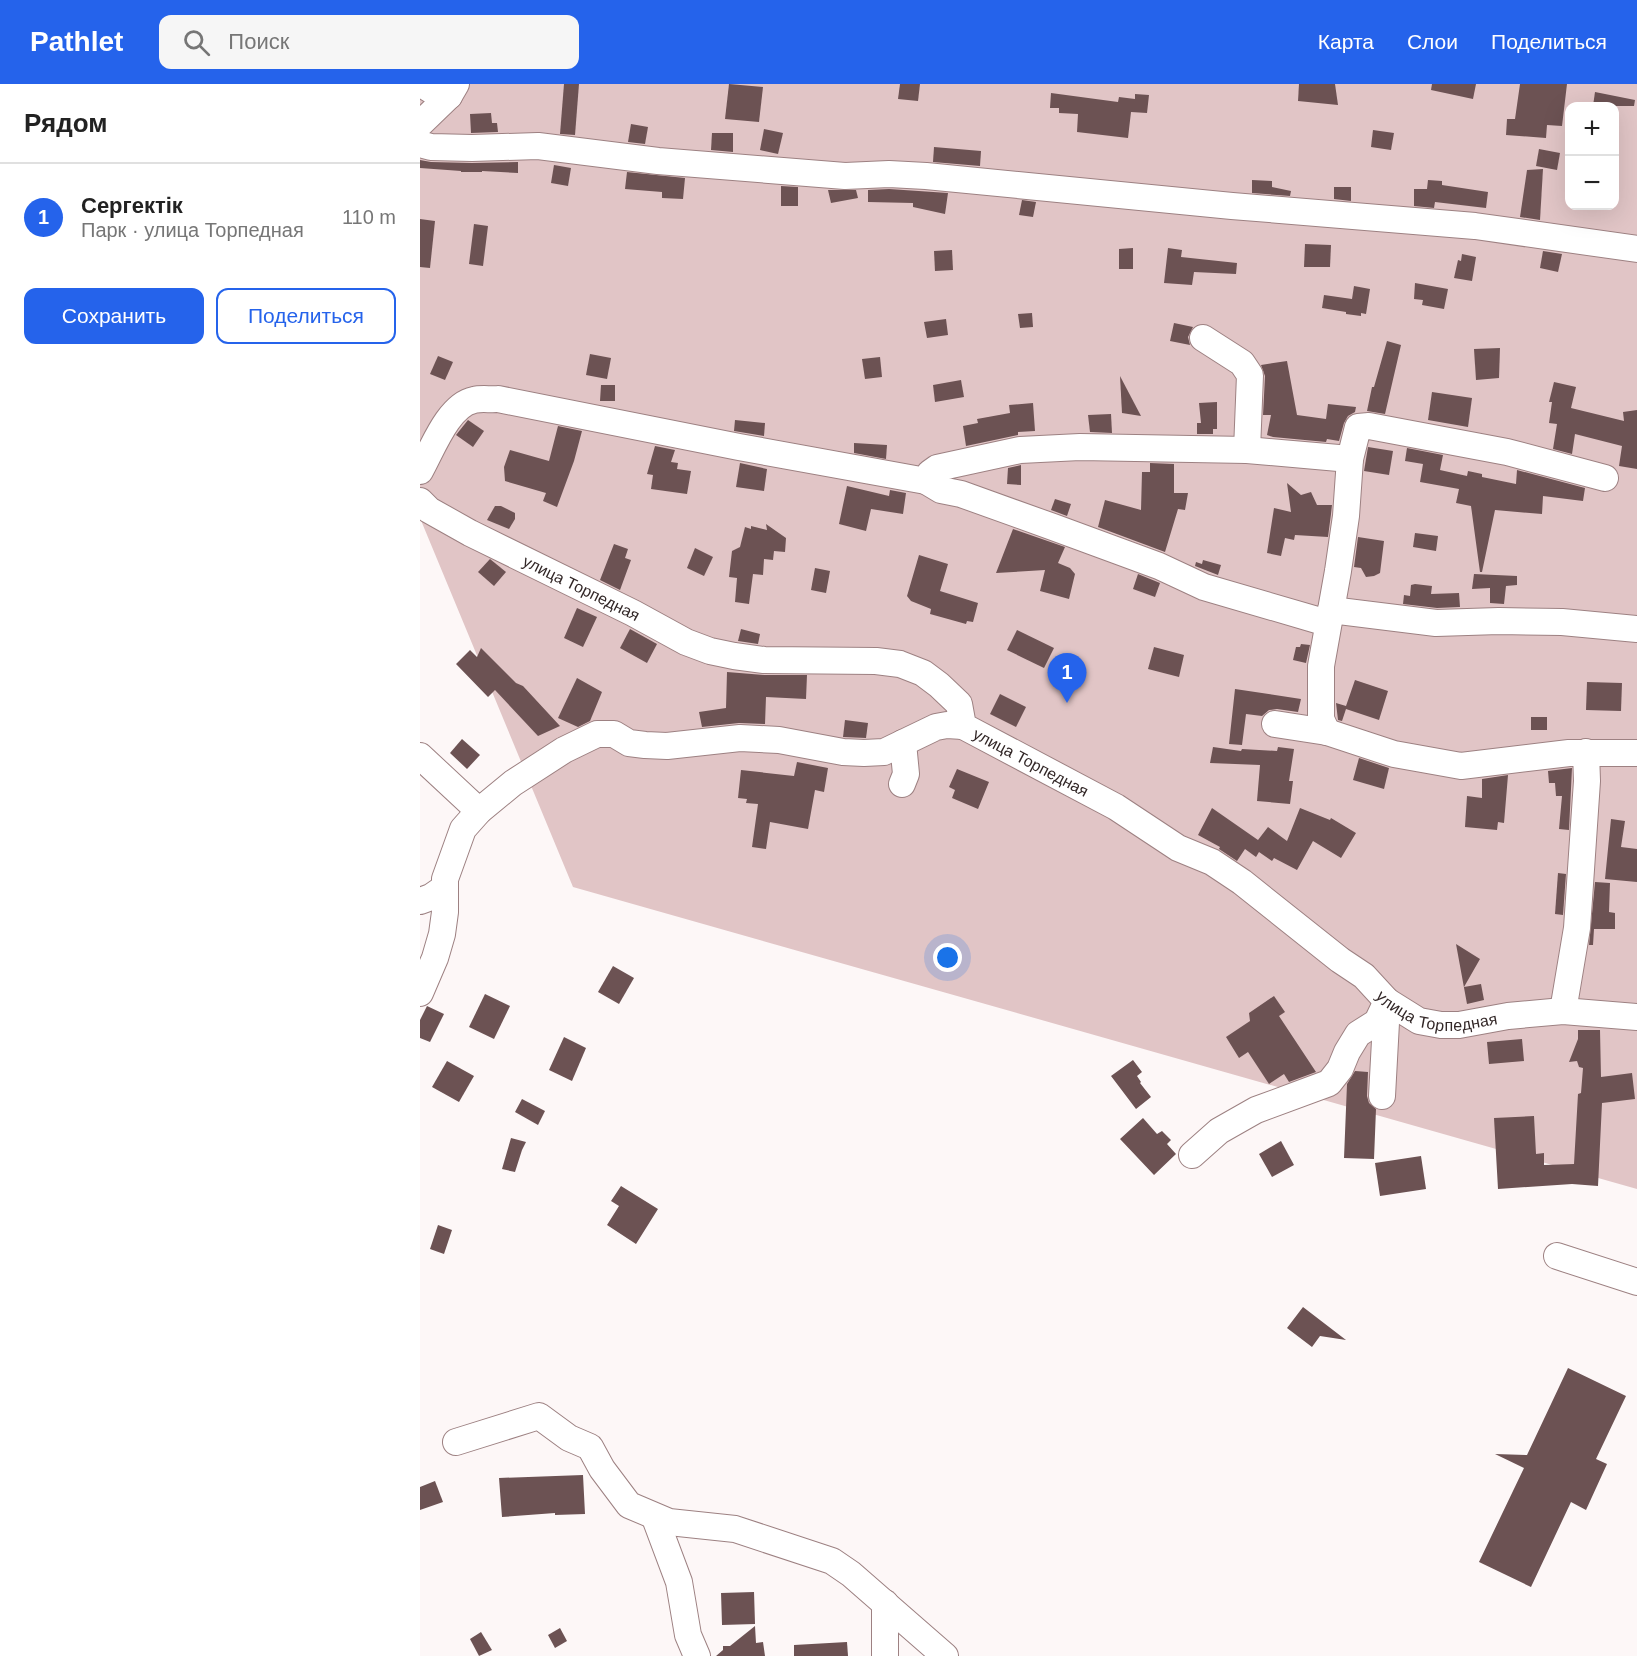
<!DOCTYPE html>
<html lang="ru">
<head>
<meta charset="utf-8">
<style>
	body { margin:0; font-family:Helvetica,sans-serif; background:#f6f6f6; color:#222 }
	.controls { position:absolute; right:18px; top:18px; display:grid; overflow:hidden; border-radius:12px; box-shadow:0 6px 24px #0002 }
	.controls button { width:54px; height:54px; display:grid; place-items:center; padding:0; border:0; border-bottom:2px solid #e0e0e0; background:#fff; color:#222; font:30px sans-serif }
	.you { position:absolute; left:528px; top:874px; width:21px; height:21px; margin:-15px; border:4px solid #fff; border-radius:50%; background:#1a73e8; box-shadow:0 0 0 9px #1a73e833 }
	.badge { display:grid; place-items:center; width:39px; height:39px; border-radius:50%; background:#2563eb; color:#fff; font-size:20px; font-weight:700 }
	.pin { position:absolute; translate:-50% -50px; filter:drop-shadow(0 2px 3px #0008) }
	.pin::after { content:''; position:absolute; top:32px; width:21px; height:18px; background:inherit; clip-path:polygon(0 0,100% 0,50% 100%) }
	.list { margin:0; padding:0; list-style:none }
	h2 { display:flex; justify-content:space-between; align-items:center; height:78px; margin:0; padding:0 24px; font-size:26px }
	h2 small { font-size:20px; font-weight:400; color:#767676 }
	.list li { display:grid; grid-template-columns:39px 1fr auto; gap:18px; align-items:center; box-sizing:border-box; height:108px; padding:0 24px; border-top:2px solid #e0e0e0 }
	.list b { display:block; font-size:22px; white-space:nowrap }
	.list p { margin:0; font-size:20px; white-space:nowrap; color:#767676 }
	.list em { font-size:20px; font-style:normal; color:#767676 }
	.actions { display:flex; gap:12px; padding:18px 24px }
	.actions a { flex:1; padding:14px 0; border:2px solid #2563eb; border-radius:12px; text-align:center; font-size:21px; color:#2563eb }
	.actions .main { background:#2563eb; color:#fff }
	.icon { flex:none; width:33px; height:33px; fill:none; stroke:currentColor; stroke-width:2; stroke-linecap:round; stroke-linejoin:round }
	.map { position:relative; flex:none; width:1217px; height:1572px; overflow:hidden }
	header { display:flex; align-items:center; gap:36px; box-sizing:border-box; height:84px; padding:0 30px; background:#2563eb; color:#fff }
	header strong { font-size:28px }
	nav { display:flex; gap:33px; margin-inline-start:auto; font-size:21px }
	.search { width:420px; height:54px; background:#f6f6f6; display:flex; align-items:center; gap:15px; box-sizing:border-box; padding:0 21px; border-radius:12px; color:#767676; font-size:22px }
	main { display:flex }
	aside { flex:1; background:#fff }
	.map>svg:first-child { display:block }
</style>
</head>
<body>
<header>
<strong>Pathlet</strong>
<div class="search"><svg class="icon" aria-label="search" viewBox="0 0 24 24"><circle cx="10" cy="10" r="6"/><path d="M15 15l6 6"/></svg>Поиск</div>
<nav><a>Карта</a><a>Слои</a><a>Поделиться</a></nav>
</header>
<main>
<aside>
<h2>Рядом<small></small></h2>
<ul class="list">
<li><span class="badge">1</span><div><b>Сергектік</b><p>Парк · улица Торпедная</p></div><em>110 m</em></li>
</ul>
<div class="actions"><a class="main">Сохранить</a><a>Поделиться</a></div>
</aside>
<div class="map">
<svg width="1217" height="1572" viewBox="0 0 1217 1572">
	<rect width="100%" height="100%" fill="#fdf7f7"/>
	<!-- green -->
	<path fill="#e1c5c6" fill-rule="evenodd" d="M0 0H1217V1105L153 803 0 434ZM1150 22H1194V122H1150Z"/>
	<!-- building -->
	<g fill="#6c5253">
		<path d="M144 0H159L155 51 140 50Z"/>
		<path d="M309 0 343 3 339 38 305 35Z"/>
		<path d="M480 0H500L498 17 478 15Z"/>
		<path d="M879 0H915L918 21 878 17Z"/>
		<path d="M1012 0H1056L1053 15 1011 6Z"/>
		<path d="M1100 0H1147L1142 42 1127 41 1126 54 1086 51 1087 35H1095Z"/>
		<path d="M1175 8 1215 16 1214 22H1173Z"/>
		<path d="M631 9 698 18 699 13 715 15V10L729 11 727 29 711 28 708 54 657 48 658 30 639 29V24H630Z"/>
		<path d="M71 29 72 39H77L78 48 51 49 50 30Z"/>
		<path d="M211 40 228 43 225 60 208 58Z"/>
		<path d="M344 45 363 49 358 70 340 66Z"/>
		<path d="M953 46 974 49 971 66 951 63Z"/>
		<path d="M292 49H313V68L291 66Z"/>
		<path d="M514 63 561 67 560 82 513 78Z"/>
		<path d="M1119 65 1140 69 1137 86 1116 82Z"/>
		<path d="M0 76 11 78 52 79 98 78V89L62 87V88H41V87L0 84Z"/>
		<path d="M134 81 151 84 148 102 131 99Z"/>
		<path d="M1123 85 1120 136 1100 133 1107 86Z"/>
		<path d="M207 88 265 94 263 115 242 114V108L205 105Z"/>
		<path d="M832 96 852 97V103L871 107 870 112 832 109Z"/>
		<path d="M1008 96 1022 97V101L1068 108 1066 124 1015 118 1014 124 994 122V105H1007Z"/>
		<path d="M361 102 378 103V122H361Z"/>
		<path d="M914 103H931V117L914 115Z"/>
		<path d="M469 105 528 109 525 130 493 123V119L448 118V106Z"/>
		<path d="M408 106H436L438 114 411 119Z"/>
		<path d="M602 116 616 118 613 133 599 131Z"/>
		<path d="M0 135 15 137 10 184 0 183Z"/>
		<path d="M54 140 68 142 63 182 49 180Z"/>
		<path d="M885 160 911 161 910 183H884Z"/>
		<path d="M713 164V185H699V165Z"/>
		<path d="M748 164 762 166 761 173 817 179 816 190 774 188 772 201 744 199Z"/>
		<path d="M532 166 533 186 515 187 514 167Z"/>
		<path d="M1123 167 1142 170 1138 188 1120 184Z"/>
		<path d="M1042 170 1056 173 1052 197 1034 194 1038 176 1041 177Z"/>
		<path d="M995 199 1028 205 1024 225 1002 221 1003 216 994 215Z"/>
		<path d="M934 202 950 205 946 230 941 229V232L926 230V228L902 224 904 211 932 215Z"/>
		<path d="M612 229 613 243 600 244 598 230Z"/>
		<path d="M526 235 528 251 507 254 504 238Z"/>
		<path d="M754 239 773 243 768 253 770 261 750 257Z"/>
		<path d="M967 257 981 261 965 330 947 327 952 303H954Z"/>
		<path d="M1080 264 1079 294 1056 296 1054 265Z"/>
		<path d="M170 270 191 274 187 295 166 291Z"/>
		<path d="M18 272 33 278 25 296 10 290Z"/>
		<path d="M460 273 462 293 445 295 442 275Z"/>
		<path d="M867 277 877 331 906 335 908 320 936 323 935 328 928 332 924 339 919 357 907 355 906 358 853 353 847 351 851 331H843L845 292 841 281Z"/>
		<path d="M700 292 721 332 702 329Z"/>
		<path d="M541 296 544 313 515 318 513 301Z"/>
		<path d="M1134 298 1156 303 1151 324 1204 337 1203 328 1217 326V385L1199 382 1202 362 1155 350 1152 370 1133 365 1137 340 1129 339 1132 318H1129Z"/>
		<path d="M181 301H195V317H180Z"/>
		<path d="M1012 308 1052 314 1048 343 1008 336Z"/>
		<path d="M797 318V345H793V350H777V339H781L779 319Z"/>
		<path d="M613 319 615 347 598 348V351L546 362 543 342 558 339 557 335 590 329 589 321Z"/>
		<path d="M691 330 692 349 670 348 668 331Z"/>
		<path d="M48 336 64 347 53 363 36 351Z"/>
		<path d="M315 336 345 339 344 352 314 347Z"/>
		<path d="M138 342 162 347 154 377 137 423 123 417 126 409 85 397 84 383 90 366 129 377Z"/>
		<path d="M434 359 467 361 466 375 434 369Z"/>
		<path d="M235 362 255 366 251 378 258 379 257 385 271 387 267 410 231 405 233 391 227 390Z"/>
		<path d="M948 363 973 367 969 391 944 387Z"/>
		<path d="M987 364 1023 371 1020 386 1047 392 1048 387 1062 390V393L1096 400 1097 386 1165 404 1163 417 1123 412 1122 430 1075 426 1062 488H1060L1051 422 1036 419 1039 405 1000 398 1003 380 985 377Z"/>
		<path d="M320 379 347 385 344 407 316 403Z"/>
		<path d="M730 379 754 380V409H768L765 426 758 425 745 468 678 443 685 416 721 426 722 388H730Z"/>
		<path d="M601 381V401L587 400 588 384Z"/>
		<path d="M867 399 881 411 891 408 897 421H912L911 430 908 453 875 451 874 456 865 454 861 472 847 469 854 424 871 428Z"/>
		<path d="M427 402 469 412 470 406 486 409 483 430 451 425 446 447 419 440Z"/>
		<path d="M635 415 651 420 647 432 631 426Z"/>
		<path d="M75 422H81L95 429V435L89 445 67 436Z"/>
		<path d="M346 440 366 454 365 468 354 467 353 476 344 475 343 491 333 490 329 520 315 518 317 494 309 493 312 467 320 463 325 443 331 445V442L347 446Z"/>
		<path d="M593 445 645 463 638 479 650 484 655 490 649 515 620 507 625 486 576 489Z"/>
		<path d="M995 449 1018 452 1016 467 993 463Z"/>
		<path d="M938 453 964 457 960 489 954 492 946 493 941 484 934 483Z"/>
		<path d="M194 460 208 465 205 474 211 476 200 506 180 496Z"/>
		<path d="M275 464 293 473 284 492 267 484Z"/>
		<path d="M499 471 528 480 520 507 558 519 553 538 547 537 546 540 510 530 511 525 491 517 487 512Z"/>
		<path d="M70 475 86 488 74 502 58 488Z"/>
		<path d="M783 476 801 481 798 491 775 482 776 478 782 480Z"/>
		<path d="M395 484 410 487 406 509 391 506Z"/>
		<path d="M718 490 740 499 735 513 713 505Z"/>
		<path d="M1054 490 1097 492V501L1086 502 1084 520 1070 519V504L1052 505Z"/>
		<path d="M995 500 1012 502 1011 510 1039 509 1040 523 1017 524 983 520 984 511 990 512 991 501Z"/>
		<path d="M157 524 177 533 163 563 144 554Z"/>
		<path d="M210 545 237 560 227 579 200 564Z"/>
		<path d="M321 545 340 550 338 560 318 557Z"/>
		<path d="M597 546 634 564 624 584 587 566Z"/>
		<path d="M881 560 890 561 886 579 873 576 876 563H880Z"/>
		<path d="M734 563 764 571 759 593 728 585Z"/>
		<path d="M61 564 96 599 103 602 140 642 118 652 75 606 68 613 36 580 50 566 57 573Z"/>
		<path d="M307 588 344 591H387L386 615 346 613 345 640 319 639 282 643 279 628 306 624Z"/>
		<path d="M157 594 182 608 170 637 158 643 138 634Z"/>
		<path d="M935 596 968 607 959 636 926 625 922 637 918 636 916 619 926 622Z"/>
		<path d="M1167 598 1202 599 1201 627 1166 626Z"/>
		<path d="M815 605 881 615 878 628 857 625 849 626 842 632 826 630 822 661 809 660Z"/>
		<path d="M580 610 606 623 596 643 570 630Z"/>
		<rect x="1111" y="633" width="16" height="13"/>
		<path d="M425 636 448 639 446 654 423 653Z"/>
		<path d="M42 655 60 671 47 685 30 669Z"/>
		<path d="M793 663 821 667 822 665 857 667 858 663 874 665 869 697H873L870 720 837 717 840 681 790 679Z"/>
		<path d="M939 674 969 684 964 705 933 696Z"/>
		<path d="M377 678 408 684 404 708 395 706 388 745 350 738 346 765 332 763 338 720 326 719 327 715 318 714 321 686 374 692Z"/>
		<path d="M1152 684 1149 746 1139 745 1142 712H1136L1135 699H1129L1128 687Z"/>
		<path d="M537 685 569 698 558 725 532 714 535 706 529 703Z"/>
		<path d="M1088 691 1084 739 1078 738 1077 746 1045 743 1047 712 1062 714V695Z"/>
		<path d="M792 724 838 756 848 743 867 757 880 724 910 736 911 734 936 749 921 774 893 757 877 786 854 774 852 777 839 768 836 773 825 765 817 777 799 765 800 763 778 751Z"/>
		<path d="M1191 735 1205 737 1201 763 1217 765V798L1185 795Z"/>
		<path d="M1138 789 1146 790 1143 831 1135 830Z"/>
		<path d="M1175 798 1190 799 1189 828 1195 829V845H1174L1173 861H1169Z"/>
		<path d="M1036 860 1060 875 1044 903 1061 900 1064 916 1047 920Z"/>
		<path d="M193 882 214 894 199 920 178 908Z"/>
		<path d="M65 910 90 922 74 955 49 943Z"/>
		<path d="M854 912 865 928 859 932 896 988 869 998 864 990 849 1000 828 968 819 974 806 953 830 937 829 929Z"/>
		<path d="M7 922 24 930 10 958 0 954V936Z"/>
		<path d="M1158 946H1180L1181 993 1212 989 1215 1015 1182 1019 1178 1102 1152 1100 1078 1105 1074 1034 1114 1032 1116 1070 1124 1069V1081L1154 1080 1158 1010 1161 1009 1163 984 1159 983 1157 977 1149 978 1158 955Z"/>
		<path d="M144 953 166 964 152 997 129 986Z"/>
		<path d="M1102 955 1104 977 1069 980 1067 958Z"/>
		<path d="M713 976 722 988 717 992 721 998 720 999 731 1013 716 1025 691 992Z"/>
		<path d="M27 977 54 992 39 1018 12 1003Z"/>
		<path d="M935 987 948 988 947 1012 949 1019 956 1025 954 1075 924 1074 927 1000Z"/>
		<path d="M102 1015 125 1027 118 1041 95 1028Z"/>
		<path d="M723 1034 737 1050 742 1047 751 1056 747 1060 756 1070 734 1091 700 1055Z"/>
		<path d="M91 1054 106 1058 102 1066 95 1088 82 1085Z"/>
		<path d="M861 1057 874 1081 852 1093 839 1070Z"/>
		<path d="M1001 1072 1006 1105 960 1112 955 1079Z"/>
		<path d="M201 1102 238 1125 216 1160 187 1141 199 1122 191 1117Z"/>
		<path d="M18 1141 32 1146 24 1170 10 1165Z"/>
		<path d="M883 1223 926 1256 900 1252 892 1263 867 1244Z"/>
		<path d="M1148 1284 1206 1312 1176 1375 1187 1380 1166 1426 1151 1418 1111 1503 1059 1478 1104 1384 1075 1370 1107 1371Z"/>
		<path d="M163 1391 165 1430 135 1431V1429L82 1433 79 1394Z"/>
		<path d="M15 1397 23 1418 0 1426V1403Z"/>
		<path d="M334 1508 335 1540 302 1541 301 1509Z"/>
		<path d="M335 1542 336 1559 343 1558 345 1572H296L303 1566V1562H310Z"/>
		<path d="M140 1544 147 1557 135 1564 128 1551Z"/>
		<path d="M61 1548 72 1566 59 1572 50 1555Z"/>
		<path d="M427 1558 428 1572H374V1561Z"/>
	</g>
	<g fill="none" stroke-linecap="round" stroke-linejoin="round">
		<!-- minor casing -->
		<g stroke="#9d8182" stroke-width="28">
			<g id="minor">
				<path d="M1 0 16 9 29 12"/>
				<path d="M0 40 29 12 36 0"/>
				<path d="M0 60 11 63 52 64 118 62 238 77 425 92 469 90 506 92 812 122 1055 142 1217 165"/>
				<path d="M783 254 822 279 830 291 827 366"/>
				<path d="M0 387C12 366 28 321 54 316 62 314 71 316 78 315L319 363 506 397"/>
				<path id="s1" d="M0 417 9 426 50 449 213 529 266 558 290 567 314 572 344 576 456 577 480 580 503 589 519 601 539 620 543 642 696 723 758 764 792 778 822 798 920 876 944 892 967 917 999 937 1021 941H1039L1088 932 1143 927 1217 933"/>
				<path d="M911 526 1016 539 1079 537 1142 538 1217 545"/>
				<path d="M909 536H897L784 503 739 482 633 443 541 410 521 406 506 397 510 389 517 384 600 366 660 363 827 366 930 375"/>
				<path d="M855 640 907 648 974 670 1041 682 1149 669H1217"/>
				<path d="M907 648 901 635V582L918 487 926 432 930 375 938 343 949 342 1087 368 1185 394"/>
				<path d="M0 672 59 727"/>
				<path d="M482 700 486 690 483 659"/>
				<path d="M0 817 11 813 24 804"/>
				<path d="M0 909 15 874 22 850 25 828V795L43 745 59 727 93 699 144 666 177 650H194L209 659 225 661 247 662 320 654 359 656 423 668 444 669 464 668 516 643 527 641 543 642"/>
				<path d="M1143 927 1157 844 1167 697 1166 668"/>
				<path d="M962 1012 967 920"/>
				<path d="M772 1071 799 1047 836 1026 909 999 920 985 927 968 938 950 957 938 967 917"/>
				<path d="M1137 1172 1217 1198"/>
				<path d="M36 1358 119 1332 149 1354 170 1363 182 1385 209 1421 249 1438 315 1445 412 1477 431 1490 525 1572"/>
				<path d="M235 1434 259 1498 268 1551 277 1572"/>
				<path d="M465 1519V1572"/>
			</g>
		</g>
		<!-- minor -->
		<use href="#minor" stroke="#fff" stroke-width="26"/>
	</g>
	<g text-anchor="middle" dominant-baseline="central" stroke-width="6" stroke-linejoin="round" paint-order="stroke">
		<!-- street labels -->
		<g font-size="16" fill="#322727" stroke="#fff">
			<text stroke="none"><textPath href="#s1" startOffset="184">улица Торпедная</textPath></text>
			<text stroke="none"><textPath href="#s1" startOffset="690">улица Торпедная</textPath></text>
			<text stroke="none"><textPath href="#s1" startOffset="1174">улица Торпедная</textPath></text>
		</g>
	</g>
</svg>
<div class="controls">
<button>+</button>
<button>−</button>
</div>
<div class="you"></div>
<div class="pin badge" style="left:647px;top:619px">1</div>
</div>
</main>
</body>
</html>
